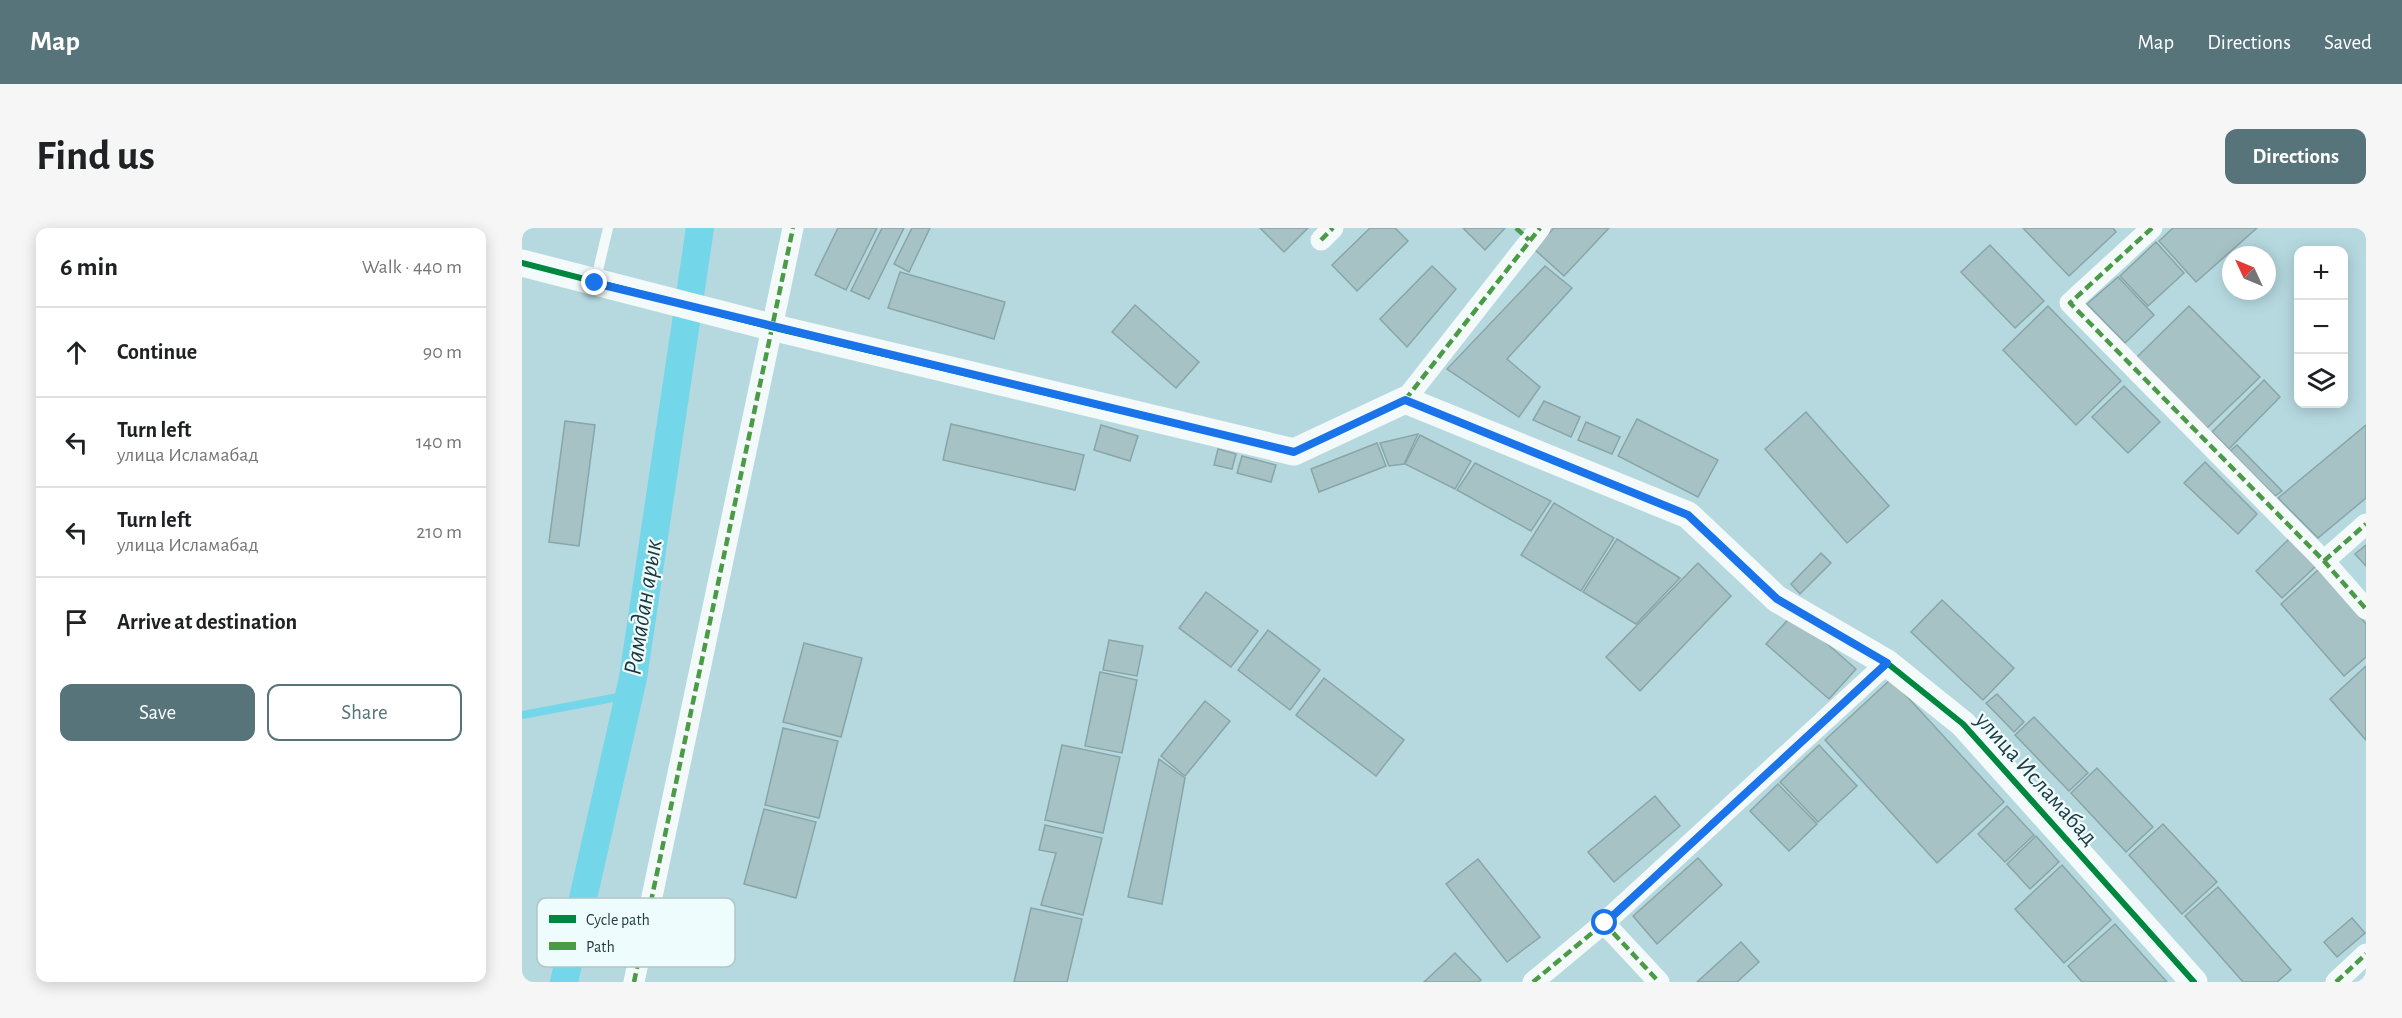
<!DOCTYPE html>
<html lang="en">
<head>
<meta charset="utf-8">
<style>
	body { margin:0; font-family:"Alegreya Sans",sans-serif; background:#f6f6f6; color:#202124 }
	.controls { position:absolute; right:18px; top:18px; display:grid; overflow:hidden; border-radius:12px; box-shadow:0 3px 15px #0003 }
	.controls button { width:54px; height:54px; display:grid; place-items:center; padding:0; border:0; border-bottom:2px solid #e0e0e0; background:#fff; color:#202124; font:30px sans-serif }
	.compass { position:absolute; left:1700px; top:18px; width:54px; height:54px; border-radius:50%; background:#fff; box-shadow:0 3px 15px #0003; rotate:314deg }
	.stop { position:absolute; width:18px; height:18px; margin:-14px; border:4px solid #1a73e8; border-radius:50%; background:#fff }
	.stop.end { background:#1a73e8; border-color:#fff; box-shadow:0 2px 6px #0008 }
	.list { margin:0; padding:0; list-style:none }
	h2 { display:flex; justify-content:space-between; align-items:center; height:78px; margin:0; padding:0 24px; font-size:26px }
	h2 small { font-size:20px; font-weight:400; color:#757577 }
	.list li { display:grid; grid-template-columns:39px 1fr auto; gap:18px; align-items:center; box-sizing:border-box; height:90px; padding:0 24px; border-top:2px solid #e0e0e0 }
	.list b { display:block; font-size:22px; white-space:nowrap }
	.list p { margin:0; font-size:20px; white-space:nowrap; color:#757577 }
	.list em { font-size:20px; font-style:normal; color:#757577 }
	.actions { display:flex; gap:12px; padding:18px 24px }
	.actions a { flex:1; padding:14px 0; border:2px solid #567479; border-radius:12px; text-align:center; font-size:21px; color:#567479 }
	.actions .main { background:#567479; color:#fff }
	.icon { flex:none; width:33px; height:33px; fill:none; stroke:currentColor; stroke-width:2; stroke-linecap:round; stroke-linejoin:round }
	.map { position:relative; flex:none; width:1844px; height:754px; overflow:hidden; border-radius:12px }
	header { display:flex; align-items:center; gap:36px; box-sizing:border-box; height:84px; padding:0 30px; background:#567479; color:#fff }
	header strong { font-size:28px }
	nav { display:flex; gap:33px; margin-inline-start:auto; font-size:21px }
	.intro { display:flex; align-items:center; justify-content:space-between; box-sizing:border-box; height:144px; padding:0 36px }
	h1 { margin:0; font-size:42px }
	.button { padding:15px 27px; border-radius:12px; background:#567479; color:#fff; font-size:21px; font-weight:700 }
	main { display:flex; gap:36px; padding:0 36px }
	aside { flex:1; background:#fff; border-radius:12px; box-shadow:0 3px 15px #0003 }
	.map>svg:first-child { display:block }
</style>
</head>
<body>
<header>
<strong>Map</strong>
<nav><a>Map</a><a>Directions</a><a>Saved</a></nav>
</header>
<div class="intro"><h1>Find us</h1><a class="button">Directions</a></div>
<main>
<aside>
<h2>6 min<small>Walk · 440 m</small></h2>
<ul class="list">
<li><svg class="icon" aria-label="ahead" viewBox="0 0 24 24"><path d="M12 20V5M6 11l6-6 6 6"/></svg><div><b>Continue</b></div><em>90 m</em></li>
<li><svg class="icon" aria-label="left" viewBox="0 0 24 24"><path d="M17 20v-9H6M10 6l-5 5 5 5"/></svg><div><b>Turn left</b><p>улица Исламабад</p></div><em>140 m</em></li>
<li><svg class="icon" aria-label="left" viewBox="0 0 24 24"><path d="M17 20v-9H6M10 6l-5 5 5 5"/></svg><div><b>Turn left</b><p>улица Исламабад</p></div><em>210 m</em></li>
<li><svg class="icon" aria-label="arrive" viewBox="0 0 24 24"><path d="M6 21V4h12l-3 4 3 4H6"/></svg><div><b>Arrive at destination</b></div></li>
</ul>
<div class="actions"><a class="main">Save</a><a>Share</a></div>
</aside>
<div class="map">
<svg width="1844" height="754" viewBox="0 0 1844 754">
	<rect width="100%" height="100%" fill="#b6d9e0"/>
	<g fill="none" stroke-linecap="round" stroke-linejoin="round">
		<!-- stream -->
		<path stroke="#73d6e9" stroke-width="8" d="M0 487 107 467"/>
		<!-- canal -->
		<path stroke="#73d6e9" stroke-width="28" d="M42 754 111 450 178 0"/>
	</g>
	<!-- building -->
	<g fill="#a6c2c5" stroke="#88a5a8" stroke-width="1.5">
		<path d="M316 0H355L324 62 293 47Z"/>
		<path d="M360 0H382L347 71 329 63Z"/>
		<path d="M390 0H408L387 44 372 36Z"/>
		<path d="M738 0H786L762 24Z"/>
		<path d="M848 0H873L886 13 835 63 810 37Z"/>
		<path d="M941 0H983L963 22Z"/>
		<path d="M1032 0H1087L1042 48 1012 21Z"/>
		<path d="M1501 0H1591L1594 4 1547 48Z"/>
		<path d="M1651 0H1735L1674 54 1637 13Z"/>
		<path d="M1634 14 1662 45 1626 78 1598 48Z"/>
		<path d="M1468 17 1522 73 1493 100 1439 44Z"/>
		<path d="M910 38 934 61 885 119 858 91Z"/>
		<path d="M1023 38 1050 60 985 131 1018 159 997 189 925 141Z"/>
		<path d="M378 44 483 74 472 111 366 80Z"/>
		<path d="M1596 49 1632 87 1603 115 1565 76Z"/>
		<path d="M613 77 677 134 654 160 590 104Z"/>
		<path d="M1526 78 1599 153 1554 197 1481 122Z"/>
		<path d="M1667 78 1738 149 1685 200 1615 129Z"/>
		<path d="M1742 152 1758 169 1707 221 1690 204Z"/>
		<path d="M1602 158 1638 194 1606 225 1570 189Z"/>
		<path d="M1022 173 1058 189 1049 209 1011 192Z"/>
		<path d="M1284 184 1367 278 1325 315 1243 221Z"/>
		<path d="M1115 191 1196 232 1176 269 1096 228Z"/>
		<path d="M43 193 73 197 57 318 27 314Z"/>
		<path d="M1064 194 1098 209 1090 226 1056 212Z"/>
		<path d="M429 196 562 227 553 262 421 232Z"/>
		<path d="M579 197 616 208 608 233 572 222Z"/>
		<path d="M1844 197V270L1796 310 1756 270Z"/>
		<path d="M896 206 882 236 867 238 858 215Z"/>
		<path d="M898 207 949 233 933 261 883 236Z"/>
		<path d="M855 215 864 238 797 264 789 241Z"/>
		<path d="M1715 217 1760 263 1753 268 1708 223Z"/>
		<path d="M696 221 714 226 710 241 692 237Z"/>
		<path d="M720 228 754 237 749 254 715 245Z"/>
		<path d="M1683 234 1735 286 1716 306 1662 255Z"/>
		<path d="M953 235 1029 273 1009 303 935 262Z"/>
		<path d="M1032 275 1092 310 1059 363 999 327Z"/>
		<path d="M1768 310 1794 338 1760 370 1734 343Z"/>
		<path d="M1095 311 1158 350 1114 396 1061 364Z"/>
		<path d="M1844 317V338L1833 326Z"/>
		<path d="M1299 325 1309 335 1278 366 1269 356Z"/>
		<path d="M1176 335 1209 368 1118 463 1084 429Z"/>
		<path d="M1797 341 1844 396V429L1822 448 1759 376Z"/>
		<path d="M684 364 736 403 709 439 657 400Z"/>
		<path d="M1420 372 1492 440 1461 472 1389 404Z"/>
		<path d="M1271 386 1334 441 1307 471 1244 416Z"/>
		<path d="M746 402 798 442 768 482 716 442Z"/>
		<path d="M587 412 621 418 615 448 581 442Z"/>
		<path d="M282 415 340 430 319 509 261 494Z"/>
		<path d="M1844 438V512L1808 471Z"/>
		<path d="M578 444 615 452 600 525 563 518Z"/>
		<path d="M802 450 882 512 854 548 774 487Z"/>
		<path d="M1369 451 1482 574 1415 635 1303 512Z"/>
		<path d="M1475 466 1502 494 1492 504 1464 475Z"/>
		<path d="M683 473 708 493 663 548 639 528Z"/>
		<path d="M1512 489 1566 545 1547 563 1493 507Z"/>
		<path d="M261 500 316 513 297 590 243 577Z"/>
		<path d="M540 517 598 529 581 605 523 592Z"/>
		<path d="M1297 517 1335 558 1296 594 1258 554Z"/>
		<path d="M637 531 663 550 640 676 606 669Z"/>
		<path d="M1575 540 1631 599 1604 624 1549 565Z"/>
		<path d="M1256 556 1295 596 1267 623 1228 583Z"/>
		<path d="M1133 568 1158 598 1092 654 1066 624Z"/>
		<path d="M1485 578 1512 607 1483 634 1456 606Z"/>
		<path d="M242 581 294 594 274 670 222 656Z"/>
		<path d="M1641 596 1695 654 1660 686 1607 627Z"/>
		<path d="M523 597 580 610 561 687 519 677 534 625 517 622Z"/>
		<path d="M1514 608 1537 634 1508 661 1485 636Z"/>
		<path d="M1176 630 1200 657 1135 716 1111 688Z"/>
		<path d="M956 631 1018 709 985 734 924 656Z"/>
		<path d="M1540 637 1589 692 1542 735 1493 681Z"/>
		<path d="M1696 659 1769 742 1755 754H1721L1663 688Z"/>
		<path d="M509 680 560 691 545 754H492Z"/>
		<path d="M1830 690 1843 705 1815 729 1802 714Z"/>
		<path d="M1593 696 1645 754H1560L1546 738Z"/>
		<path d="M1219 714 1237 734 1215 754H1175Z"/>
		<path d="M933 725 959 752 957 754H902Z"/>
	</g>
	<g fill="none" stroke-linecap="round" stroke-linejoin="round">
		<!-- service -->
		<path stroke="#f4f9fa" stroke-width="10" d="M73 55 86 0"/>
		<!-- minor -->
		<g stroke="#f4f9fa" stroke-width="21">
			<path d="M1630 0 1548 75 1802 333 1844 381"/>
			<path d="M799 12 811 0"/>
			<path d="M883 172 1018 0"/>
			<path d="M1802 333 1844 296"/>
			<path d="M1082 695 1137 754"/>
			<path d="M112 754 271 0"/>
			<path d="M1011 754 1082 695 1365 435"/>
			<path d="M1814 754 1844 726"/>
		</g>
		<!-- tertiary -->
		<path stroke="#f4f9fa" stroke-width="27" d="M0 35 249 99 772 224 883 172 1166 287 1255 371 1365 435 1441 496 1672 754"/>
		<!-- quiet -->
		<g stroke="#4a9a46" stroke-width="4.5" stroke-dasharray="9 4.5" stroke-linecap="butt">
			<path d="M994 0 1007 12"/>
			<path d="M1630 0 1548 75 1802 333 1844 381"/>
			<path d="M799 12 811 0"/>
			<path d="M883 172 1018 0"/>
			<path d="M1802 333 1844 296"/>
			<path d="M1082 695 1137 754"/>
			<path d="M112 754 271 0"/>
			<path d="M1011 754 1082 695 1365 435"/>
			<path d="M1814 754 1844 726"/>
		</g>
		<!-- cycleway casing -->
		<g stroke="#effcfe" stroke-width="10">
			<path id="cycleway" d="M0 35 249 99 772 224 883 172 1166 287 1255 371 1365 435 1441 496 1672 754"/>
		</g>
		<!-- cycleway -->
		<use href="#cycleway" stroke="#00873e" stroke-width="6"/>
	</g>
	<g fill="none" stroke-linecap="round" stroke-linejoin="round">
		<!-- route -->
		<path stroke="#1a73e8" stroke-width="8" d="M73 55 772 224 883 172 1166 287 1255 371 1365 435 1083 695"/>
	</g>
	<g text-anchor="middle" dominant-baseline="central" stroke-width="4.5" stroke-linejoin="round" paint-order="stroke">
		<!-- street labels -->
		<g font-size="24" fill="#223d42" stroke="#effcfe">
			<text transform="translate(1514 551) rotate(48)">улица Исламабад</text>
		</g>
		<!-- water labels -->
		<g font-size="26" font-style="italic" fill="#1a363b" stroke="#effcfe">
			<text transform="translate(121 379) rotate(-81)">Рамадан арык</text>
		</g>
	</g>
	<!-- legend -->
	<rect x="15" y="670" width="198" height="69" rx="9" fill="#effcfe" stroke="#b2c3c6" stroke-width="1.5"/>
	<rect x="27" y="687" width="27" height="8" fill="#00873e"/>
	<rect x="27" y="714" width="27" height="8" fill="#4a9a46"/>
	<g font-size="16" fill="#223d42">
		<text x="64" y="697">Cycle path</text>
		<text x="64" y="724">Path</text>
	</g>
</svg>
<div class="controls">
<button>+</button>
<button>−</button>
<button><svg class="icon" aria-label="layers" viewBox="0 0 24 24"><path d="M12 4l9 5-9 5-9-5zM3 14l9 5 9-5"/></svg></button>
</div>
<svg class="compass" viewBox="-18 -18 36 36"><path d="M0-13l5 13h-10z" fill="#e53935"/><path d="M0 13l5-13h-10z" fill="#757577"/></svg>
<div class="stop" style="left:1083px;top:695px"></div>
<div class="stop end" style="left:73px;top:55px"></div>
</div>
</main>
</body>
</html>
